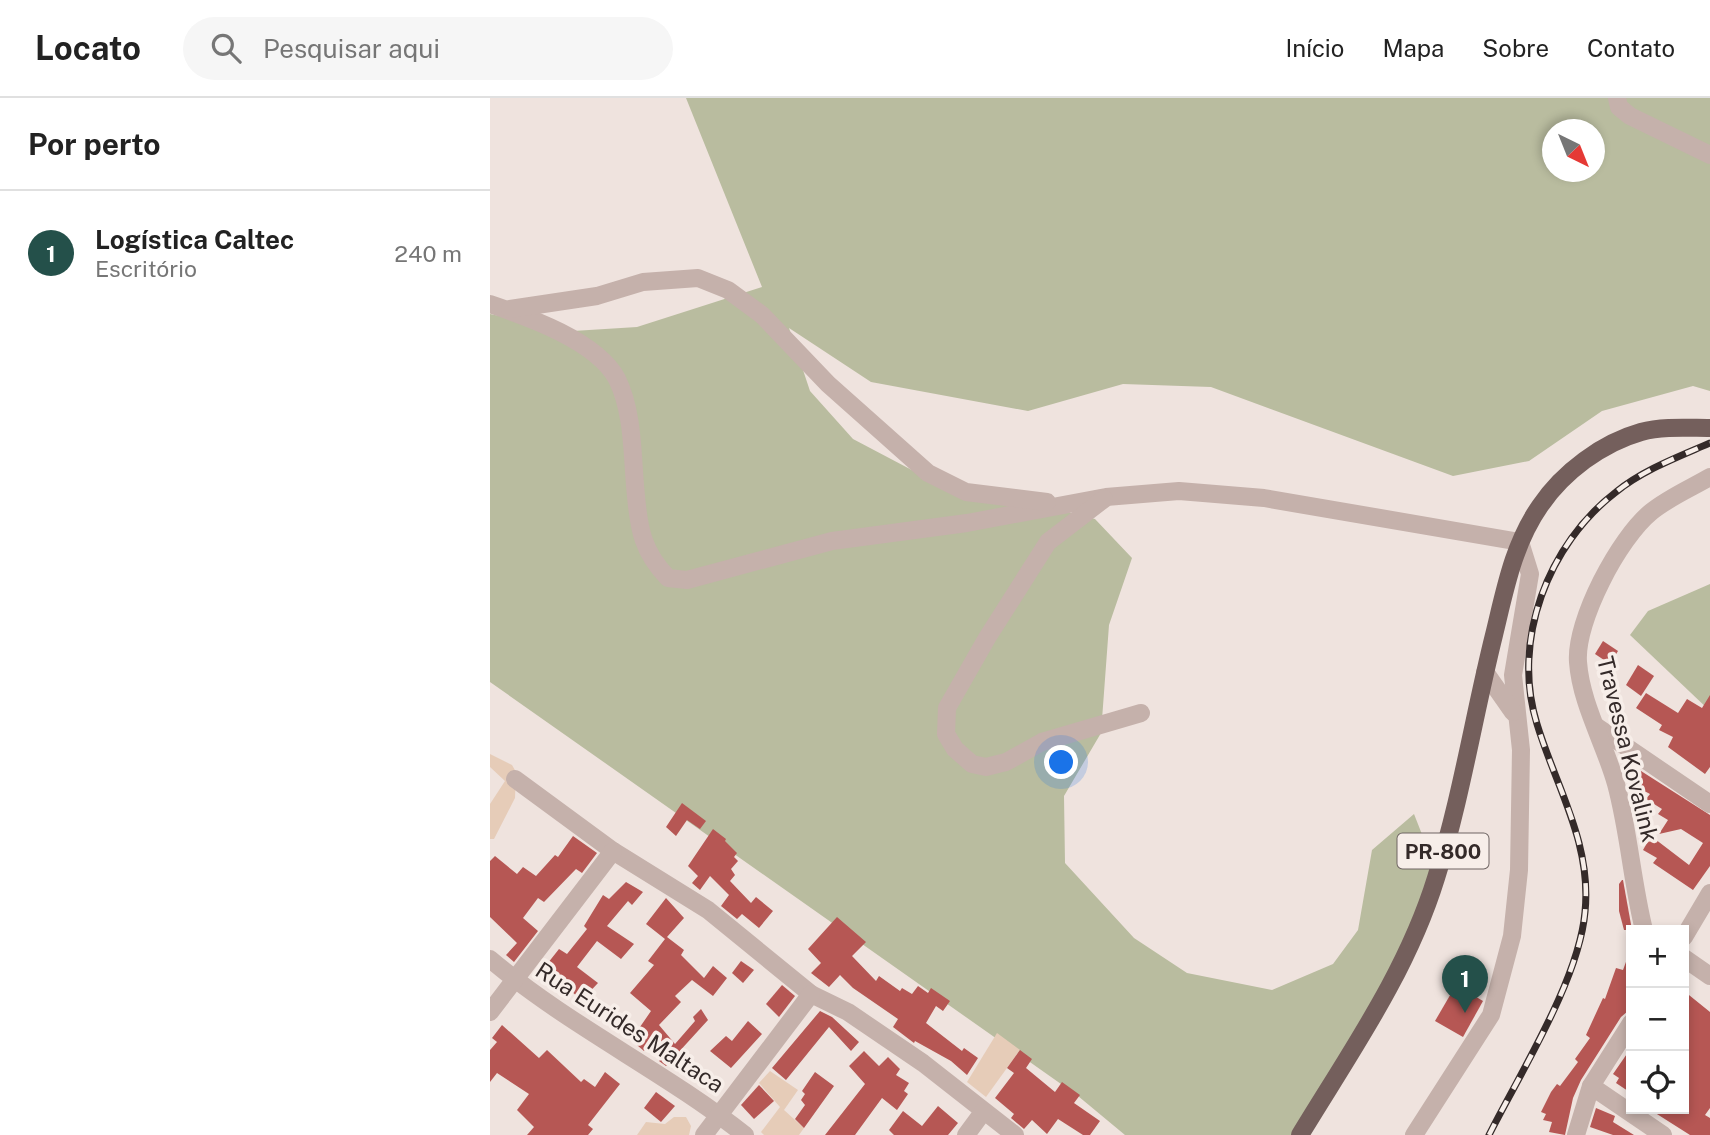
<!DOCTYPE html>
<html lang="pt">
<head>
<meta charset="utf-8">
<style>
	body { margin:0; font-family:"Public Sans",sans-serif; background:#f6f6f6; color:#222 }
	.controls { position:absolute; right:21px; bottom:21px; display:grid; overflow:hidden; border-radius:0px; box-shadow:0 4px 10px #0003 }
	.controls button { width:63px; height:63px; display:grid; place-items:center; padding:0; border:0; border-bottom:2px solid #e0e0e0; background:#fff; color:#222; font:35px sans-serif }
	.compass { position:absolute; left:1052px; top:21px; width:63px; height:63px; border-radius:50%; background:#fff; box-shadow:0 4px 10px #0003; rotate:137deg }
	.you { position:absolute; left:572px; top:665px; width:24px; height:24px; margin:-18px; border:5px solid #fff; border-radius:50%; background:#1a73e8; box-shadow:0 0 0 10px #1a73e833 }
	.badge { display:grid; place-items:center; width:46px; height:46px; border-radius:50%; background:#24504a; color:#fff; font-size:23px; font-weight:700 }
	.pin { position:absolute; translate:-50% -58px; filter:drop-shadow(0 2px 4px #0008) }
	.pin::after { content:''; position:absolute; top:37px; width:24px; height:21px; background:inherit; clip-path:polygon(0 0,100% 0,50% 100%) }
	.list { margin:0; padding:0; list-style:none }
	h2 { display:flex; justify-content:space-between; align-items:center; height:91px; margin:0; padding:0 28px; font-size:30px }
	h2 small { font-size:23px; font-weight:400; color:#767676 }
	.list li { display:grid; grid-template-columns:46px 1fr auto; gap:21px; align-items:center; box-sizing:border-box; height:126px; padding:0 28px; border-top:2px solid #e0e0e0 }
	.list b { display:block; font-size:26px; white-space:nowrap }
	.list p { margin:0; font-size:23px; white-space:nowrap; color:#767676 }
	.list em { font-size:23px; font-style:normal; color:#767676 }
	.icon { flex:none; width:38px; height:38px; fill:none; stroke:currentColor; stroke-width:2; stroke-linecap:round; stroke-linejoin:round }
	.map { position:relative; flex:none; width:1220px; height:1037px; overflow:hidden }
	header { display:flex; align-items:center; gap:42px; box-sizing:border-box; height:98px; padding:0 35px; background:#fff; border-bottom:2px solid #e0e0e0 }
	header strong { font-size:33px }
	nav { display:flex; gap:38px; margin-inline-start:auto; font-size:24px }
	.search { width:490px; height:63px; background:#f6f6f6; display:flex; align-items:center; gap:18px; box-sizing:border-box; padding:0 24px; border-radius:38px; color:#767676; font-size:26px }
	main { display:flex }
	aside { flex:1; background:#fff }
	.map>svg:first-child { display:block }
</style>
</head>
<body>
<header>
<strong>Locato</strong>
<div class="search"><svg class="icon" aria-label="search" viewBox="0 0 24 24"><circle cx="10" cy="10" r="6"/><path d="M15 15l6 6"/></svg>Pesquisar aqui</div>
<nav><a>Início</a><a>Mapa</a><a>Sobre</a><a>Contato</a></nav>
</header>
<main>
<aside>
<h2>Por perto<small></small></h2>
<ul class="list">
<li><span class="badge">1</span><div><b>Logística Caltec</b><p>Escritório</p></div><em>240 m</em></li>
</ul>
</aside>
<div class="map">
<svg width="1220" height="1037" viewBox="0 0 1220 1037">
	<rect width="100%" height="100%" fill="#efe3de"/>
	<!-- green -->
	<g fill="#b9bc9f" fill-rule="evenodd">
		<path d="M196 0H1220V293L1203 288 1112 313 1039 363 963 378 721 289 633 286 538 313 381 284 299 230 320 293 363 341 437 380 605 421 642 460 619 527 611 635 574 698 575 765 644 840 697 875 782 892 843 866 868 832 882 752 924 716 946 772 923 839 806 1037H635L588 998 0 584V216L83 233 147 229 272 189ZM1062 32H1104V74H1062Z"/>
		<path d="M1220 486V613L1140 537 1158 513Z"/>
	</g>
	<!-- sand -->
	<g fill="#e6ccb8">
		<path d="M0 656 22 667 26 674 25 700 4 741H0V706L15 683 0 669Z"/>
		<path d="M507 935 530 952 496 999 477 984Z"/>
		<path d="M280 973 308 992 294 1012 314 1030 309 1037H274L271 1034 290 1009 269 985Z"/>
		<path d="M184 1019H196L201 1028 199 1037H147L156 1024 175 1026Z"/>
	</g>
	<!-- building -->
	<g fill="#b65754">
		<path d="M1113 543 1128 553 1120 566 1105 556Z"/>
		<path d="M1148 567 1164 578 1151 598 1136 587Z"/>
		<path d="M1156 595 1188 615 1197 601 1212 610 1220 597V669L1215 676 1178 649 1183 639 1169 632 1172 627 1146 610Z"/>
		<path d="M1151 673 1220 717V768L1203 792 1163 765 1167 760 1153 752 1161 738 1199 767 1213 745 1191 731 1169 736 1178 722 1168 716 1172 711 1156 701 1160 696 1143 687Z"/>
		<path d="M192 705 216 723 210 731 197 722 186 738 176 729Z"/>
		<path d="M223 731 236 741 235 743 247 755 244 759 248 763 241 771 245 777 240 783 261 805 266 799 283 813 269 830 252 816 247 821 231 808 239 797 220 778 210 792 202 785 208 778 198 768Z"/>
		<path d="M83 738 107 755 92 775 86 771 54 804 48 800 33 820 48 833 24 864 16 857 27 845 0 819V763L5 758 27 776 33 769 46 778 65 757 68 759Z"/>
		<path d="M1132 782H1133L1142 832H1134L1129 813V786Z"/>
		<path d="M136 784 153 794 142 807 138 803 117 828 144 846 131 861 107 843 87 869 108 885 92 902 72 886 69 889 50 875 69 851 77 856 97 831 94 828 113 797 119 801Z"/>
		<path d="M176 800 194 820 177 839 194 852 191 857 214 880 223 868 237 880 223 898 202 882 185 898 191 904 169 927 185 946 205 923 203 919 211 911 218 922 176 968 169 963 172 960 159 947 154 953 141 942 161 913 140 895 164 867 158 863 175 841 156 826Z"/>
		<path d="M347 819 376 844 362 858 386 883 389 878 410 893 412 890 422 896 428 888 438 895 441 890 460 903 453 913 446 908 436 925 472 953 474 950 488 960 477 977 461 963 425 943 424 945 403 929 408 921 363 890 350 877 339 889 321 875 331 865 318 851Z"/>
		<path d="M1140 853 1141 899 1138 913 1131 919 1091 982 1083 1000 1075 1037 1059 1034 1062 1024 1053 1022 1056 1016 1051 1014 1061 994 1067 986 1070 988 1088 964 1085 961 1100 940 1096 937 1113 900 1115 901 1126 870 1133 872Z"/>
		<path d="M251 863 264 872 253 885 242 875Z"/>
		<path d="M292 887 305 898 289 919 276 906Z"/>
		<path d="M966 887 993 903 973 939 945 923Z"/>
		<path d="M1194 893 1220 914V1010L1215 1017 1220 1020V1037H1200L1159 1011H1194Z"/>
		<path d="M330 913 342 919 369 944 361 953 339 929 296 982 282 970Z"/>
		<path d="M258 923 272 936 241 970 220 953 236 938 242 943Z"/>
		<path d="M12 927 49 960 57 952 91 984 94 981 105 989 115 974 130 986 98 1027 103 1031 98 1037H37L44 1029 27 1012 39 996 7 975 0 984V952L7 944 2 940Z"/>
		<path d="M1141 950V995L1126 985 1129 980 1123 976Z"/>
		<path d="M530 952 542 961 536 970 565 994 572 984 590 997 584 1005 610 1023 600 1037H593L568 1021 557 1036 542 1022 534 1031 521 1020 524 1016 505 1000 524 975 517 970Z"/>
		<path d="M374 953 389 968 398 959 410 971 406 977 419 985 414 993 418 996 407 1012 392 1000 365 1037H335L375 986 359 968Z"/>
		<path d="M325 974 344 988 314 1030 305 1021 315 1007 311 1002 315 996 312 993Z"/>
		<path d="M269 987 284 1003 264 1021 251 1007Z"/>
		<path d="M166 994 185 1008 171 1024 154 1010Z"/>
		<path d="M448 1008 468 1025 458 1037H404L399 1032 413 1013 432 1028Z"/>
		<path d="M1106 1010 1125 1018 1123 1024 1144 1037H1123L1100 1029Z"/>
	</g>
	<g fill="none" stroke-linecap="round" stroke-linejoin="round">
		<!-- minor -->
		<g stroke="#c5b1ab" stroke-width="18">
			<path d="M1127 0 1129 9 1140 18 1220 57"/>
			<path d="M0 206C38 219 107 243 127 281 144 315 142 361 146 398 149 432 153 454 178 480L197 482 342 443 477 425 616 399 689 393 774 400 1030 444 1040 476 1023 577 1031 652 1029 772 1022 838 1001 917 924 1037"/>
			<path d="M20 211 107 198 153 184 208 180 238 192 272 217 338 286 438 375 476 394 557 404"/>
			<path d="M614 401 558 444 497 540 457 610 456 636 465 651 482 666 496 669 516 664 552 644 651 615"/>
			<path d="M995 574 1023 614"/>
			<path d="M1107 629 1220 706"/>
			<path d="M25 681 123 753 218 812 321 896 358 914 433 965 525 1037"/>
			<path d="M1154 832C1142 784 1139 734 1126 686 1115 646 1091 606 1088 564 1085 523 1129 440 1161 414 1178 400 1201 390 1220 379"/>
			<path d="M1194 839 1220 795"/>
			<path d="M1194 860 1220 878"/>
			<path d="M0 861C79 928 174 973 255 1037"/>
			<path d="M0 914 123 753"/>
			<path d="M1101 988 1173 1037"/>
			<path d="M214 1037 321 896"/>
			<path d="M476 1037 493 1014"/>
			<path d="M1086 1037 1101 988 1141 925"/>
		</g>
		<!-- major -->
		<path stroke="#745f5c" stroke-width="18" d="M810 1037C861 953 917 874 946 780 971 701 984 617 1004 537 1015 492 1023 447 1050 408 1073 374 1112 345 1151 334 1173 328 1198 330 1220 330"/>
		<!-- rail casing -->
		<g stroke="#342a29" stroke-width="7">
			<path id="rail" d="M999 1037C1030 975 1089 882 1095 814 1102 745 1066 689 1047 626 1021 543 1058 446 1126 394 1153 372 1188 359 1220 345"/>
		</g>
		<!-- rail -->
		<use href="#rail" stroke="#f7eee9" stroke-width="4.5" stroke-dasharray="13" stroke-linecap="butt"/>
	</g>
	<g text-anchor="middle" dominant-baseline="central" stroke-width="7" stroke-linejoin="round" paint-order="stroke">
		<!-- shield labels -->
		<rect fill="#f7eee9" stroke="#6e6563" stroke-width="2" x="907.5" y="735.5" width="91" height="35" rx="5"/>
		<g font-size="21" font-weight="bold" fill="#342a29">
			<text x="953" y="753">PR-800</text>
		</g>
		<!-- street labels -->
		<g font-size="23" fill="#342a29" stroke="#f7eee9">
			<text transform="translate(1138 651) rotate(76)">Travessa Kovalink</text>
			<text transform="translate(140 929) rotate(33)">Rua Eurides Maltaca</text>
		</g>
	</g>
</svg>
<div class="controls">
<button>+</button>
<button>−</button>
<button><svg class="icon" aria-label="locate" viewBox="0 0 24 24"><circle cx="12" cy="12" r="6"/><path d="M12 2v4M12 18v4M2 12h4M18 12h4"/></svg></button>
</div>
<svg class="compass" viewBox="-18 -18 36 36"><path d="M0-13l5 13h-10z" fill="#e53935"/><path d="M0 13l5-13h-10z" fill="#767676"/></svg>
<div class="you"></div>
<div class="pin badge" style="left:975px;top:915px">1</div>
</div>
</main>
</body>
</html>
